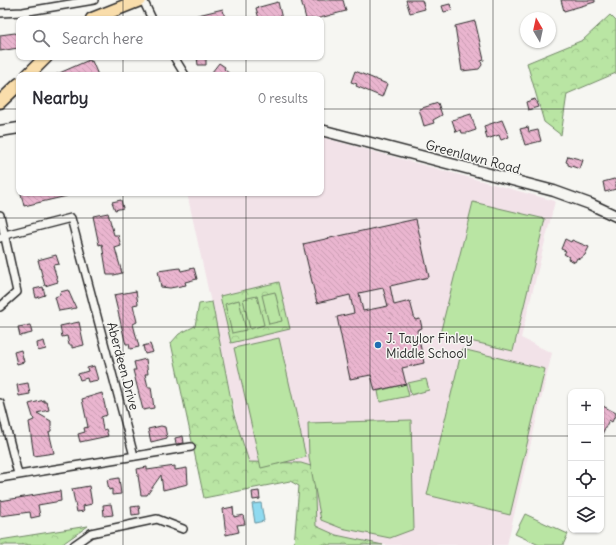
<!DOCTYPE html>
<html lang="en">
<head>
<meta charset="utf-8">
<style>
	body { margin:0; font-family:Delius,sans-serif; background:#f7f7f7; color:#2b2b33 }
	.controls { position:absolute; right:12px; bottom:12px; display:grid; overflow:hidden; border-radius:8px; box-shadow:0 1px 3px #0004 }
	.controls button { width:36px; height:36px; display:grid; place-items:center; padding:0; border:0; border-bottom:1px solid #e1e1e2; background:#fff; color:#2b2b33; font:20px sans-serif }
	.compass { position:absolute; left:520px; top:12px; width:36px; height:36px; border-radius:50%; background:#fff; box-shadow:0 1px 3px #0004; rotate:351deg }
	.list { margin:0; padding:0; list-style:none }
	h2 { display:flex; justify-content:space-between; align-items:center; height:52px; margin:0; padding:0 16px; font-size:17px }
	h2 small { font-size:13px; font-weight:400; color:#7c7c81 }
	.icon { flex:none; width:22px; height:22px; fill:none; stroke:currentColor; stroke-width:2; stroke-linecap:round; stroke-linejoin:round }
	.map { position:relative; flex:none; width:616px; height:545px; overflow:hidden }
	.search { position:absolute; background:#fff; box-shadow:0 1px 3px #0004; left:16px; top:16px; width:308px; height:44px; display:flex; align-items:center; gap:10px; box-sizing:border-box; padding:0 14px; border-radius:8px; color:#7c7c81; font-size:15px }
	.panel { position:absolute; background:#fff; box-shadow:0 1px 3px #0004; left:16px; top:72px; width:308px; height:124px; border-radius:8px }
	.map>svg:first-child { display:block }
</style>
</head>
<body>
<div class="map">
<svg width="616" height="545" viewBox="0 0 616 545">
	<defs>
		<pattern id="forest-crowns" width="20" height="18" patternUnits="userSpaceOnUse"><rect width="20" height="18" fill="#b9e5a3"/><path d="M2 6a3 3 0 1 1 6 0M12 15a3 3 0 1 1 6 0" fill="none" stroke="#9fc58c"/></pattern>
		<pattern id="building-back-hatch" width="6" height="6" patternUnits="userSpaceOnUse"><rect width="6" height="6" fill="#eab5cf"/><path d="M-1 5l2 2M0 0l6 6M5-1l2 2" fill="none" stroke="#c99cb2"/></pattern>
	</defs>
	<rect width="100%" height="100%" fill="#f6f6f2"/>
	<filter id="ink" filterUnits="userSpaceOnUse"><feTurbulence type="fractalNoise" baseFrequency=".025" numOctaves="2"/><feDisplacementMap in="SourceGraphic" scale="8" xChannelSelector="R" yChannelSelector="G"/><feConvolveMatrix kernelMatrix="1 2 1 2 8 2 1 2 1" color-interpolation-filters="sRGB"/></filter>
	<g filter="url(#ink)">
		<!-- built -->
		<path fill="#f2e2e8" d="M321 137 555 201 521 338 552 353 507 545H303L306 472 251 486 187 193H321Z"/>
		<!-- forest -->
		<g fill="url(#forest-crowns)" stroke="#728867">
			<path d="M610 15 616 21V73L567 94 561 135 544 122 527 63 583 40Z"/>
			<path d="M279 282 290 329 231 343 220 296Z"/>
			<path d="M212 302 234 415 249 462 301 463 314 467 316 526 336 535 383 545H294L299 486 290 481 204 498 171 343 179 334 195 326 199 304Z"/>
			<path d="M88 526 61 545H0V540Z"/>
		</g>
		<!-- pitch -->
		<g fill="#b9e5a3" stroke="#728867">
			<path d="M473 202 545 219 513 351 440 334Z"/>
			<path d="M275 292 282 321 269 324 262 295Z"/>
			<path d="M257 296 264 325 250 329 243 299Z"/>
			<path d="M239 300 246 330 232 333 225 304Z"/>
			<path d="M279 338 306 457 261 468 234 348Z"/>
			<path d="M462 349 545 369 510 515 427 495Z"/>
			<path d="M426 379 429 390 411 395 408 383Z"/>
			<path d="M406 384 409 396 380 402 378 391Z"/>
			<path d="M411 420 414 529 390 538 341 528 321 520 309 458 308 423Z"/>
			<path d="M525 514 568 534 563 545H539L515 534Z"/>
		</g>
		<!-- water -->
		<path fill="#8fdaf0" stroke="#6794a1" d="M261 503 264 521 255 523 252 504Z"/>
		<!-- building -->
		<g fill="url(#building-back-hatch)" stroke="#2b2b2b" fill-rule="evenodd">
			<path d="M301 0H343L346 11 316 19H306Z"/>
			<path d="M406 0H422L425 9 410 13Z"/>
			<path d="M561 0H595V2L564 11Z"/>
			<path d="M278 2 282 19H259L256 8Z"/>
			<path d="M450 4 452 10 444 12 442 6Z"/>
			<path d="M223 9 225 19H194V16Z"/>
			<path d="M475 21 484 60 481 61 482 65 479 69 462 71 455 26Z"/>
			<path d="M15 33 19 35 18 48 0 51V35Z"/>
			<path d="M197 57H206V65H198Z"/>
			<path d="M89 60 90 62 92 61 98 75H55Z"/>
			<path d="M219 63 225 67 224 69 231 75H216L212 72Z"/>
			<path d="M355 71 387 84 382 97 356 86 357 84 351 82Z"/>
			<path d="M535 99 538 107 528 110 526 102Z"/>
			<path d="M438 103 442 115 433 120 434 123 424 126 419 109Z"/>
			<path d="M471 114 476 130 467 133H462L461 130 456 132 452 120Z"/>
			<path d="M502 120 509 137 501 140 499 135 487 139 484 126Z"/>
			<path d="M528 127 529 132 538 130 541 141 525 145 520 129Z"/>
			<path d="M568 156 583 160 580 169 568 165V163L566 162Z"/>
			<path d="M614 179 616 180V189L605 192 603 182Z"/>
			<path d="M27 193H67V196L24 206 21 194Z"/>
			<path d="M121 200 123 208 115 210 112 202Z"/>
			<path d="M108 213 114 235H118L121 246 115 248 122 273 114 275H107L103 250 102 244 99 245 93 216Z"/>
			<path d="M416 219 429 277 390 286 394 305 410 301 415 320 420 319 422 328 417 330 424 363 402 368 406 384 375 391 371 375 350 379 337 317 354 313 350 295 317 303 303 244ZM383 288 388 306 363 311 359 293Z"/>
			<path d="M565 239 571 242 572 240 589 247 585 255 580 259 577 258 575 262 568 259 569 257 564 254 566 251 561 249Z"/>
			<path d="M56 255 59 264 53 265 58 282 45 286 38 260Z"/>
			<path d="M180 268 181 271 194 268 197 279 185 282 186 285 170 288 161 287 158 271Z"/>
			<path d="M43 287 45 295 36 298 34 289Z"/>
			<path d="M68 290 76 308 59 311 55 297 60 295V292Z"/>
			<path d="M136 291 138 304 133 305 137 322 133 324 139 347 130 349 129 344H126L125 341 114 295Z"/>
			<path d="M79 322 84 345 72 348V345H69L67 336 62 337 60 326Z"/>
			<path d="M30 325 32 333 20 336 18 327Z"/>
			<path d="M44 341 46 349 38 351 37 343Z"/>
			<path d="M150 344 153 352 145 354 143 346Z"/>
			<path d="M21 350 24 362 17 364 14 352Z"/>
			<path d="M146 359 148 374H145L148 387H151L154 408 143 410 133 370H136L134 362Z"/>
			<path d="M94 366 98 380 88 382 87 378 80 380 78 374 88 371 87 368Z"/>
			<path d="M28 383 30 394 19 396 17 385Z"/>
			<path d="M102 393 107 415 101 417 103 430 106 429 108 436 80 442 78 434 85 432 84 428 88 427 82 399Z"/>
			<path d="M44 400V402H47L49 410 37 413 51 421V431L49 432 54 453 34 456 29 422 34 420 29 404Z"/>
			<path d="M601 405 616 413 612 422 609 420 601 436Z"/>
			<path d="M161 426 165 427 167 438 151 442 148 429Z"/>
			<path d="M183 436 184 443 176 444 175 438Z"/>
			<path d="M175 466V470L187 468 188 484 163 490 161 475 147 495H141L137 469 147 467V470Z"/>
			<path d="M119 478 121 494 112 495V489L109 490 107 480Z"/>
			<path d="M89 486 92 504 83 506 84 511 77 512 72 489Z"/>
			<path d="M60 491 61 501 38 505 40 516 31 518 30 512 0 516V501Z"/>
			<path d="M259 491 260 499 253 500 252 492Z"/>
			<path d="M111 504 113 515 104 516 103 505Z"/>
			<path d="M139 506 140 514 132 515 131 507Z"/>
			<path d="M233 507 234 517 243 515 245 524 237 525 239 532 226 535 223 509Z"/>
		</g>
		<g fill="none" stroke-linecap="round" stroke-linejoin="round">
			<!-- street casing -->
			<g stroke="#2b2b2b" stroke-width="10">
				<g id="street">
					<path d="M143 0 152 19"/>
					<path d="M0 13 23 12 94 0"/>
					<path d="M174 57 185 75"/>
					<path d="M0 215 17 292 0 307"/>
					<path d="M0 238 5 235 71 218 134 456"/>
					<path d="M0 403 18 474"/>
					<path d="M0 478 191 447"/>
					<path d="M74 545 91 533 157 519 183 529"/>
				</g>
			</g>
			<!-- secondary casing -->
			<g stroke="#2b2b2b" stroke-width="13">
				<g id="secondary">
					<path d="M321 130 554 191 590 204 616 216"/>
					<path d="M0 131 19 128"/>
				</g>
			</g>
			<!-- primary casing -->
			<g stroke="#2b2b2b" stroke-width="15">
				<g id="primary">
					<path d="M92 19 140 0"/>
					<path d="M28 75 46 57"/>
					<path d="M0 102 19 84"/>
				</g>
			</g>
			<!-- street -->
			<use href="#street" stroke="#f6f6f2" stroke-width="7"/>
			<!-- secondary -->
			<use href="#secondary" stroke="#f6f6f2" stroke-width="10"/>
			<!-- primary -->
			<use href="#primary" stroke="#f9ddab" stroke-width="12"/>
		</g>
	</g>
	<!-- grid -->
	<path fill="none" stroke="#2b2b2b" stroke-width="1" stroke-opacity="0.55" d="M123 0V19M246 0V19M370 0V545M493 0V545M123 57V75M246 57V75M0 109H19M321 109H616M123 193V545M246 193V545M0 218H616M0 327H616M0 436H571M601 436H616"/>
	<!-- markers -->
	<circle fill="#1f6fb2" stroke="#f6f6f2" stroke-width="1.5" cx="378" cy="345" r="4"/>
	<g text-anchor="middle" dominant-baseline="central" stroke-width="3" stroke-linejoin="round" paint-order="stroke">
		<!-- street labels -->
		<g font-size="13" fill="#2b2b2b" stroke="#f6f6f2">
			<text transform="translate(473 157) rotate(15)">Greenlawn Road</text>
			<text transform="translate(123 366) rotate(75)">Aberdeen Drive</text>
		</g>
		<!-- poi labels -->
		<g font-size="13" fill="#2b2b2b" stroke="#f6f6f2" text-anchor="start">
			<text x="386" y="338">J. Taylor Finley<tspan x="386" dy="15">Middle School</tspan></text>
		</g>
	</g>
</svg>
<div class="controls">
<button>+</button>
<button>−</button>
<button><svg class="icon" aria-label="locate" viewBox="0 0 24 24"><circle cx="12" cy="12" r="6"/><path d="M12 2v4M12 18v4M2 12h4M18 12h4"/></svg></button>
<button><svg class="icon" aria-label="layers" viewBox="0 0 24 24"><path d="M12 4l9 5-9 5-9-5zM3 14l9 5 9-5"/></svg></button>
</div>
<svg class="compass" viewBox="-18 -18 36 36"><path d="M0-13l5 13h-10z" fill="#e53935"/><path d="M0 13l5-13h-10z" fill="#7c7c81"/></svg>
<div class="search"><svg class="icon" aria-label="search" viewBox="0 0 24 24"><circle cx="10" cy="10" r="6"/><path d="M15 15l6 6"/></svg>Search here</div>
<section class="panel">
<h2>Nearby<small>0 results</small></h2>
<ul class="list">
</ul>
</section>
</div>
</body>
</html>
